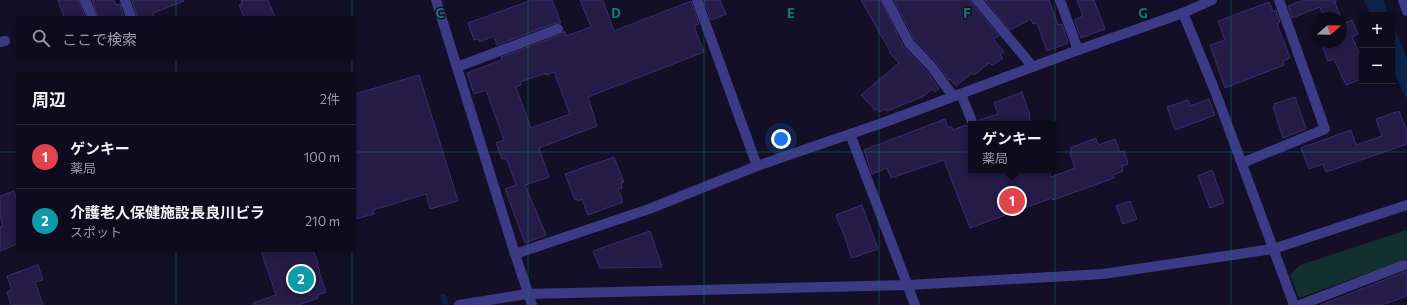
<!DOCTYPE html>
<html lang="ja">
<head>
<meta charset="utf-8">
<style>
	body { margin:0; font-family:Commissioner,"Noto Sans JP",sans-serif; background:#1c1929; color:#f1f3f6 }
	.controls { position:absolute; right:12px; top:12px; display:grid; overflow:hidden; border-radius:0px; box-shadow:0 2px 6px #0003 }
	.controls button { width:36px; height:36px; display:grid; place-items:center; padding:0; border:0; border-bottom:1px solid #2e2b3b; background:#0e0b1c; color:#f1f3f6; font:20px sans-serif }
	.compass { position:absolute; left:1311px; top:12px; width:36px; height:36px; border-radius:50%; background:#0e0b1c; box-shadow:0 2px 6px #0003; rotate:70deg }
	.you { position:absolute; left:781px; top:139px; width:14px; height:14px; margin:-10px; border:3px solid #fff; border-radius:50%; background:#1a73e8; box-shadow:0 0 0 6px #1a73e833 }
	.badge { display:grid; place-items:center; width:26px; height:26px; border-radius:50%; background:#00e5ff; color:#fff; font-size:13px; font-weight:700 }
	.pin { position:absolute; translate:-50% -50%; border:2px solid #fff; box-shadow:0 1px 4px #0006 }
	.popup { position:absolute; left:968px; top:121px; width:88px; height:52px; box-sizing:border-box; display:grid; place-content:center; border-radius:0px; background:#0e0b1c; filter:drop-shadow(0 1px 3px #0005); font-size:13px; white-space:nowrap; color:#9b9ba3 }
	.popup b { font-size:15px; color:#f1f3f6 }
	.popup::after { content:''; position:absolute; left:50%; top:100%; margin-left:-8px; border:8px solid transparent; border-top-color:#0e0b1c }
	.list { margin:0; padding:0; list-style:none }
	h2 { display:flex; justify-content:space-between; align-items:center; height:52px; margin:0; padding:0 16px; font-size:17px }
	h2 small { font-size:13px; font-weight:400; color:#9b9ba3 }
	.list li { display:grid; grid-template-columns:26px 1fr auto; gap:12px; align-items:center; box-sizing:border-box; height:64px; padding:0 16px; border-top:1px solid #2e2b3b }
	.list b { display:block; font-size:15px; white-space:nowrap }
	.list p { margin:0; font-size:13px; white-space:nowrap; color:#9b9ba3 }
	.list em { font-size:13px; font-style:normal; color:#9b9ba3 }
	.icon { flex:none; width:22px; height:22px; fill:none; stroke:currentColor; stroke-width:2; stroke-linecap:round; stroke-linejoin:round }
	.map { position:relative; flex:none; width:1407px; height:305px; overflow:hidden }
	.search { position:absolute; background:#0e0b1c; box-shadow:0 2px 6px #0003; left:16px; top:16px; width:340px; height:44px; display:flex; align-items:center; gap:10px; box-sizing:border-box; padding:0 14px; border-radius:0px; color:#9b9ba3; font-size:15px }
	.panel { position:absolute; background:#0e0b1c; box-shadow:0 2px 6px #0003; left:16px; top:72px; width:340px; height:180px; border-radius:0px }
	.map>svg:first-child { display:block }
</style>
</head>
<body>
<div class="map">
<svg width="1407" height="305" viewBox="0 0 1407 305">
	<rect width="100%" height="100%" fill="#130f26"/>
	<!-- green -->
	<path fill="#12302f" d="M1407 230V259L1299 298 1290 275 1300 265Z"/>
	<!-- water -->
	<g fill="#0c2248">
		<path d="M1364 0H1383L1389 15H1371Z"/>
		<path d="M1392 22 1407 58V101L1392 66Z"/>
	</g>
	<g fill="none" stroke-linecap="round" stroke-linejoin="round">
		<!-- stream -->
		<path stroke="#0c2248" stroke-width="5" d="M443 296 446 305"/>
	</g>
	<!-- building -->
	<g fill="#241b47" stroke="#3b2d73" fill-rule="evenodd">
		<path d="M58 0H79L85 17H64Z"/>
		<path d="M92 0H114L116 5 120 4 124 17H98Z"/>
		<path d="M132 0H183L184 1 153 13 154 17H137Z"/>
		<path d="M241 0H268L275 17H244L239 5 242 4Z"/>
		<path d="M532 0H552L561 23H556L497 45 494 36 479 42 478 39 474 40 468 23Z"/>
		<path d="M580 0H603L614 31 691 1 699 24 694 26 704 52 588 97 597 126 539 148 549 177 525 185 546 235 525 243 505 189 516 185 507 160H506L505 158 502 159 496 143 504 140 486 90 474 94 467 73 502 60 501 57 560 35 564 31 566 36 591 27ZM554 72 570 114 531 128 516 87 521 85 520 82 546 73V75Z"/>
		<path d="M704 0H720L726 14 711 20Z"/>
		<path d="M861 0H881L903 46 926 70 939 89 935 92 932 89 924 96 887 111 884 109 880 112 877 109 875 110 861 95 899 63 889 52 890 51Z"/>
		<path d="M894 0H971L972 4 999 36 993 39 1004 52 1000 55 1003 58 992 66 989 63 974 75 972 73 956 86 950 79 949 80 936 62 914 39Z"/>
		<path d="M985 0H1049L1058 25 1062 24 1068 43 1047 51 1037 23 1033 24 1031 19 1010 30Z"/>
		<path d="M1077 0H1094L1105 29 1081 38 1074 20 1083 16Z"/>
		<path d="M1304 0H1336V1L1332 3 1335 2 1343 24 1352 20 1358 34 1352 37 1362 59V79L1346 85 1334 59 1328 61 1321 42H1341V18H1324L1320 7 1292 18 1288 6Z"/>
		<path d="M1269 2 1273 12 1276 10 1280 22 1277 24 1290 58 1283 61 1284 65 1225 88 1210 45 1225 40 1218 21Z"/>
		<path d="M419 75 458 201 430 209 426 194 373 210 374 214 355 219V94Z"/>
		<path d="M1022 92 1030 116H1029L1031 124H979V120L998 114 994 103Z"/>
		<path d="M1295 97 1306 129 1283 138 1273 107 1275 106 1274 104Z"/>
		<path d="M1209 99 1215 115 1175 130 1167 107 1188 100 1190 106Z"/>
		<path d="M1399 111 1407 131V144L1326 172 1323 164 1309 169 1301 148 1351 130 1356 145 1382 136 1376 119Z"/>
		<path d="M945 119 948 128 951 126 953 130 966 125 971 130V170H1048L1051 177 1075 168 1070 153H1072L1070 148 1096 138 1098 145 1115 139 1120 152 1124 151 1128 164 1122 166 1123 171 1113 175 1114 178 1053 200 1052 198 970 228 944 160 891 178 887 168 872 174 864 150Z"/>
		<path d="M614 157 624 182 621 183 622 188 618 189 623 202 588 215 582 199 578 201 577 199 575 200 565 174Z"/>
		<path d="M1212 170 1224 203 1210 208 1198 176Z"/>
		<path d="M14 191 17 201V244L0 251V227L3 226 0 216V196Z"/>
		<path d="M1130 201 1137 219 1123 224 1116 206Z"/>
		<path d="M862 205 878 249 852 258 847 245H848L836 215Z"/>
		<path d="M650 231 662 267 600 268 593 251Z"/>
		<path d="M261 251H313L318 263 317 264 320 272H319L326 292 317 295 318 298 299 305H253V303L276 295Z"/>
		<path d="M38 265 43 280 35 282 43 305H11L7 292 12 290 7 276Z"/>
		<path d="M1407 271V296L1382 305H1321Z"/>
	</g>
	<g fill="none" stroke-linecap="round" stroke-linejoin="round">
		<!-- minor -->
		<g stroke="#3d3a85" stroke-width="10">
			<path d="M85 0 92 17"/>
			<path d="M125 0 131 17"/>
			<path d="M436 0 515 254"/>
			<path d="M697 0 757 166"/>
			<path d="M887 0 909 43 931 66 953 96"/>
			<path d="M977 0 1033 67"/>
			<path d="M1060 0 1078 50"/>
			<path d="M1183 13 1215 91 1294 305"/>
			<path d="M0 42 5 41"/>
			<path d="M457 67 558 29"/>
			<path d="M961 94 973 124"/>
			<path d="M850 134 915 305"/>
			<path d="M1242 163 1325 129 1279 0"/>
			<path d="M532 305 515 254 649 209 757 166 888 121 1078 50 1183 13 1212 0"/>
			<path d="M1300 305 1404 265"/>
		</g>
		<!-- tertiary -->
		<g stroke="#3d3a85" stroke-width="10">
			<path d="M1403 0 1407 11"/>
			<path d="M459 305 527 294 908 285 1103 274 1273 249 1407 205"/>
		</g>
	</g>
	<!-- grid -->
	<path fill="none" stroke="#0f766e" stroke-width="1" stroke-opacity="0.55" d="M176 0V17M352 0V17M528 0V305M704 0V305M879 0V305M1055 0V305M1231 0V305M176 59V73M352 59V73M0 152H17M355 152H1407M176 251V305M352 251V305"/>
	<g font-size="13" text-anchor="middle" font-weight="bold" fill="#0f766e" stroke="#130f26" stroke-width="3" stroke-linejoin="round" paint-order="stroke">
		<text x="440" y="18">C</text>
		<text x="616" y="18">D</text>
		<text x="791" y="18">E</text>
		<text x="967" y="18">F</text>
		<text x="1143" y="18">G</text>
	</g>
</svg>
<div class="controls">
<button>+</button>
<button>−</button>
</div>
<svg class="compass" viewBox="-18 -18 36 36"><path d="M0-13l5 13h-10z" fill="#e53935"/><path d="M0 13l5-13h-10z" fill="#9b9ba3"/></svg>
<div class="you"></div>
<div class="pin badge" style="left:1012px;top:201px;background:#e0444e">1</div>
<div class="popup"><b>ゲンキー</b>薬局</div>
<div class="pin badge" style="left:301px;top:279px;background:#0f9aa8">2</div>
<div class="search"><svg class="icon" aria-label="search" viewBox="0 0 24 24"><circle cx="10" cy="10" r="6"/><path d="M15 15l6 6"/></svg>ここで検索</div>
<section class="panel">
<h2>周辺<small>2件</small></h2>
<ul class="list">
<li><span class="badge" style="background:#e0444e">1</span><div><b>ゲンキー</b><p>薬局</p></div><em>100 m</em></li>
<li><span class="badge" style="background:#0f9aa8">2</span><div><b>介護老人保健施設長良川ビラ</b><p>スポット</p></div><em>210 m</em></li>
</ul>
</section>
</div>
</body>
</html>
